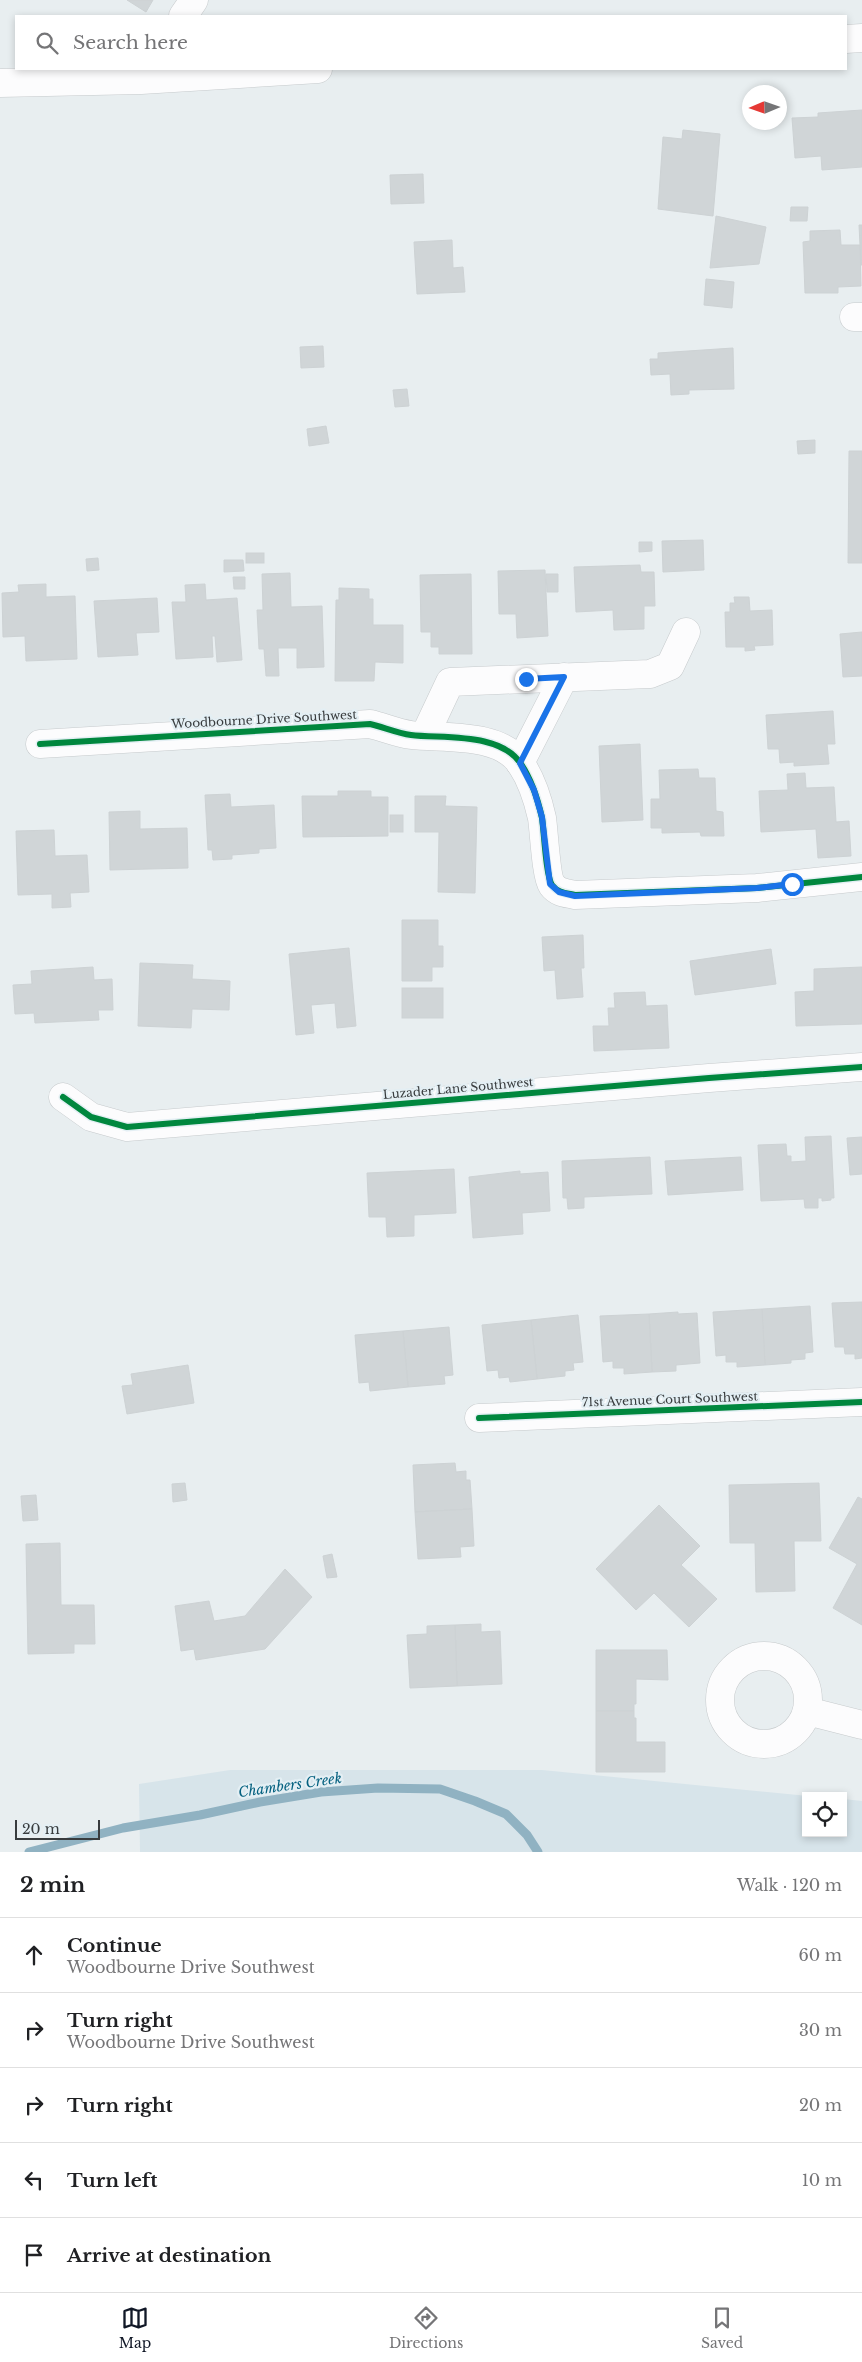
<!DOCTYPE html>
<html lang="en">
<head>
<meta charset="utf-8">
<style>
	body { margin:0; font-family:"Libre Baskerville",serif; background:#f2f2f2; color:#202124 }
	.controls { position:absolute; right:15px; bottom:15px; display:grid; overflow:hidden; border-radius:0px; box-shadow:0 2px 8px #0003 }
	.controls button { width:45px; height:45px; display:grid; place-items:center; padding:0; border:0; border-bottom:1px solid #e0e0e0; background:#fff; color:#202124; font:25px sans-serif }
	.compass { position:absolute; left:742px; top:85px; width:45px; height:45px; border-radius:50%; background:#fff; box-shadow:0 2px 8px #0003; rotate:268deg }
	.scale { position:absolute; left:15px; bottom:12px; width:85px; box-sizing:border-box; padding-left:5px; border:2px solid #383c3e; border-top:0; font-size:14px; line-height:18px; white-space:nowrap; color:#383c3e; -webkit-text-stroke:4px #e4eff4; paint-order:stroke }
	.stop { position:absolute; width:15px; height:15px; margin:-11px; border:4px solid #1a73e8; border-radius:50%; background:#fff }
	.stop.end { background:#1a73e8; border-color:#fff; box-shadow:0 1px 5px #0008 }
	.list { margin:0; padding:0; list-style:none }
	h2 { display:flex; justify-content:space-between; align-items:center; height:65px; margin:0; padding:0 20px; font-size:21px }
	h2 small { font-size:16px; font-weight:400; color:#757577 }
	.list li { display:grid; grid-template-columns:32px 1fr auto; gap:15px; align-items:center; box-sizing:border-box; height:75px; padding:0 20px; border-top:1px solid #e0e0e0 }
	.list b { display:block; font-size:19px; white-space:nowrap }
	.list p { margin:0; font-size:16px; white-space:nowrap; color:#757577 }
	.list em { font-size:16px; font-style:normal; color:#757577 }
	.icon { flex:none; width:28px; height:28px; fill:none; stroke:currentColor; stroke-width:2; stroke-linecap:round; stroke-linejoin:round }
	.map { position:relative; flex:none; width:862px; height:1852px; overflow:hidden }
	.search { position:absolute; background:#fff; box-shadow:0 2px 8px #0003; left:15px; right:15px; top:15px; height:55px; display:flex; align-items:center; gap:12px; box-sizing:border-box; padding:0 18px; border-radius:0px; color:#757577; font-size:19px }
	.sheet { height:440px; background:#fff }
	nav { display:flex; justify-content:space-around; align-items:center; box-sizing:border-box; height:70px; border-top:1px solid #e0e0e0; background:#fff; font-size:14px; color:#757577 }
	nav a { display:grid; justify-items:center; gap:2px }
	nav .on { color:#111827 }
	.map>svg:first-child { display:block }
</style>
</head>
<body>
<div class="map">
<svg width="862" height="1852" viewBox="0 0 862 1852">
	<rect width="100%" height="100%" fill="#e8eef0"/>
	<!-- built -->
	<path fill="#d7e4ea" d="M230 1770H542L808 1796H806V1833H843V1799L862 1801V1852H140L139 1784Z"/>
	<g fill="none" stroke-linecap="round" stroke-linejoin="round">
		<!-- stream -->
		<path stroke="#90b2c2" stroke-width="9" d="M29 1852 123 1828 200 1815 260 1802 321 1792 378 1788 440 1789 475 1801 506 1814 527 1835 538 1852"/>
	</g>
	<!-- building -->
	<g fill="#d0d5d7" stroke="#cdd2d4">
		<path d="M127 0H153L146 12Z"/>
		<path d="M862 110V167L822 170 821 156 795 158 792 118 818 117V113Z"/>
		<path d="M683 130 720 134 713 216 658 209 663 137 682 139Z"/>
		<path d="M423 174 424 203 391 204 390 175Z"/>
		<path d="M791 207H808L807 221H790Z"/>
		<path d="M716 216 766 227 759 264 710 268Z"/>
		<path d="M859 225H862V265H861Z"/>
		<path d="M840 230 841 245H860L861 286 838 287V293H805L803 242 810 241V231Z"/>
		<path d="M452 240 453 268 463 267 465 292 417 294 414 242Z"/>
		<path d="M706 279 734 282 732 308 704 305Z"/>
		<path d="M323 346 324 367 301 368 300 347Z"/>
		<path d="M733 348 734 389 689 390V394L671 395 670 374 651 375 650 359H658V353Z"/>
		<path d="M407 389 409 406 395 407 393 390Z"/>
		<path d="M326 426 329 443 309 446 307 429Z"/>
		<path d="M815 440V453L798 454 797 441Z"/>
		<path d="M849 451H862V563H848Z"/>
		<path d="M703 540 704 570 663 572 662 541Z"/>
		<path d="M639 542H652V551L639 552Z"/>
		<rect x="246" y="553" width="18" height="10"/>
		<path d="M98 558 99 570 87 571 86 559Z"/>
		<path d="M224 560H243L244 571 224 572Z"/>
		<path d="M640 565 641 572H654L655 606H644V629L614 630 613 610 576 612 574 567Z"/>
		<path d="M545 570 548 636 517 638 516 614H499L498 571Z"/>
		<path d="M290 573 291 607 322 606 324 667 297 668V648H278L279 676H266L264 649H259L257 610H263L262 574Z"/>
		<path d="M471 574 472 654H439V647H431V632H421L420 575Z"/>
		<path d="M546 574H558V592H547Z"/>
		<path d="M233 577H245V589H234Z"/>
		<path d="M46 584V597L75 596 77 659 26 661 25 636 3 637 2 593 19 592 18 585Z"/>
		<path d="M205 584 206 600 237 598 242 660 217 662 215 636H212L213 657 176 659 172 602H186L185 585Z"/>
		<path d="M339 588 369 589V599H373V625H403V663L375 662 374 681H335L336 600H339Z"/>
		<path d="M734 597H749L750 611 772 610 773 645 754 646 755 650 745 651V647H726L725 612H730V603H735Z"/>
		<path d="M157 598 159 632 136 633 138 655 98 657 94 601Z"/>
		<path d="M862 632V676L843 677 840 634Z"/>
		<path d="M833 711 835 744H827L829 764 794 766V762L780 763 779 749H768L766 715Z"/>
		<path d="M640 744 643 820 602 822 599 746Z"/>
		<path d="M698 769 699 778H715L716 811 723 812 724 836H701L700 832 662 833V828H651V799H660L659 770Z"/>
		<path d="M805 773 806 788 834 787 836 822 849 821 851 856 818 858 816 829 761 832 759 791 788 790 787 774Z"/>
		<path d="M338 791H371V797H388V836L303 837 302 796H338Z"/>
		<path d="M230 794 231 807 274 805 276 848 259 849V853L232 855V859L213 860 212 850H208L205 795Z"/>
		<path d="M415 796H446L445 806 477 807 475 893 438 892 439 832H415Z"/>
		<path d="M140 811V829L187 828 188 868 110 870 109 812Z"/>
		<rect x="390" y="815" width="13" height="17"/>
		<path d="M54 830 55 856 87 855 89 892 70 893 71 907 52 908V894L18 895 16 831Z"/>
		<path d="M402 920H438V946H443V967H432V981H402Z"/>
		<path d="M583 935 584 968H581L583 997 557 999 555 970 544 971 542 937Z"/>
		<path d="M349 948 356 1026 337 1028 335 1003 311 1005 314 1033 296 1035 289 954Z"/>
		<path d="M771 949 776 984 695 995 690 961Z"/>
		<path d="M140 963 193 965 192 979 230 981 229 1010 192 1009 191 1028 138 1026Z"/>
		<path d="M93 967 94 980 112 979 113 1010H98L99 1020 35 1023 34 1013 15 1014 13 985 32 984 31 971Z"/>
		<path d="M862 967V1024L796 1026 795 992 814 991V969Z"/>
		<rect x="402" y="988" width="41" height="30"/>
		<path d="M645 992 646 1006 667 1005 669 1048 594 1051 593 1026H609L608 1008H615L614 993Z"/>
		<path d="M831 1136 834 1198H831V1200L822 1201V1198H818V1208H805L804 1199 761 1201 758 1145 786 1144 787 1156H791V1162L806 1161 805 1137Z"/>
		<path d="M862 1137V1174L850 1175 847 1138Z"/>
		<path d="M650 1157 652 1194 584 1197V1208L568 1209 567 1198H563L562 1161Z"/>
		<path d="M741 1157 743 1190 668 1195 665 1161Z"/>
		<path d="M454 1169 456 1213 414 1215V1236L387 1237 386 1217H369L367 1173Z"/>
		<path d="M520 1171V1174L548 1172 550 1211 522 1213 523 1234 473 1238 469 1177Z"/>
		<path d="M862 1302V1358L855 1359V1354H845L844 1347H835L832 1303Z"/>
		<path d="M810 1306 813 1352 805 1353V1359L791 1360V1363L765 1365 762 1309Z"/>
		<path d="M762 1309 765 1365 737 1367V1362H726V1355L716 1356 713 1312Z"/>
		<path d="M678 1312V1314L697 1313 700 1363 676 1365V1371L652 1372 649 1314Z"/>
		<path d="M649 1314 652 1372 624 1374V1368H613V1361L603 1362 600 1316Z"/>
		<path d="M578 1315 583 1362 573 1363 574 1370 565 1371V1376L537 1379 531 1320Z"/>
		<path d="M531 1320 537 1379 510 1382 509 1377 499 1378 498 1370 487 1371 482 1325Z"/>
		<path d="M449 1327 453 1375 444 1376 445 1384 408 1387 403 1331Z"/>
		<path d="M403 1331 408 1387 370 1391 369 1382 359 1383 355 1335Z"/>
		<path d="M188 1365 194 1403 127 1414 122 1386 133 1385 131 1374Z"/>
		<path d="M455 1463 456 1472 466 1471V1480H470L472 1509 415 1512 413 1465Z"/>
		<path d="M185 1483 187 1500 173 1502 172 1484Z"/>
		<path d="M819 1483 821 1541H794L795 1591 756 1592 755 1543H730L729 1485Z"/>
		<path d="M36 1495 38 1520 23 1521 21 1496Z"/>
		<path d="M858 1497 862 1499V1625L833 1608 857 1564 829 1548Z"/>
		<path d="M659 1505 700 1546 681 1565 717 1599 689 1627 654 1593 636 1610 596 1569Z"/>
		<path d="M472 1509 474 1546 460 1547 461 1557 418 1559 415 1512Z"/>
		<path d="M60 1543 61 1605H94L95 1644H74V1653L28 1654 26 1544Z"/>
		<path d="M332 1554 337 1577 327 1578 323 1556Z"/>
		<path d="M285 1569 312 1597 265 1649 196 1660 194 1649 181 1651 175 1606 209 1601 214 1621 245 1616Z"/>
		<path d="M481 1624V1632L500 1631 502 1684 457 1686 455 1625Z"/>
		<path d="M455 1625 457 1686 410 1688 407 1635 427 1634V1626Z"/>
		<path d="M596 1650H667L668 1680 636 1679V1704H634V1711H596Z"/>
		<path d="M596 1711H634V1718H636V1742H665V1772H596Z"/>
	</g>
	<g fill="none" stroke-linecap="round" stroke-linejoin="round">
		<!-- minor casing -->
		<g stroke="#c6cacc" stroke-width="29">
			<g id="minor">
				<path d="M183 16 194 0"/>
				<path d="M846 39 862 38"/>
				<path d="M0 83 141 80 318 69"/>
				<path d="M854 317H862"/>
				<path d="M425 735 450 682 650 674 670 666 686 632"/>
				<path d="M40 744 370 724C383 727 397 733 411 735 444 739 500 732 521 764 531 779 538 800 542 818 544 831 546 877 552 885 558 893 566 893 575 895L757 888 862 877"/>
				<path d="M520 763 564 677"/>
				<path d="M63 1097 91 1117 127 1127 709 1078 862 1067"/>
				<path d="M479 1418 862 1402"/>
				<circle cx="764" cy="1700" r="44"/>
				<path d="M807 1711 862 1725"/>
			</g>
		</g>
		<!-- minor -->
		<use href="#minor" stroke="#fcfcfd" stroke-width="28"/>
		<!-- cycleway casing -->
		<g stroke="#e4eff4" stroke-width="9">
			<g id="cycleway">
				<path d="M40 744 370 724C383 727 397 733 411 735 444 739 500 732 521 764 531 779 538 800 542 818 544 831 546 877 552 885 558 893 566 893 575 895L757 888 862 877"/>
				<path d="M63 1097 91 1117 127 1127 709 1078 862 1067"/>
				<path d="M479 1418 862 1402"/>
			</g>
		</g>
		<!-- cycleway -->
		<use href="#cycleway" stroke="#00873e" stroke-width="6"/>
	</g>
	<g fill="none" stroke-linecap="round" stroke-linejoin="round">
		<!-- route -->
		<path stroke="#1a73e8" stroke-width="6" d="M526 679 564 677 520 763 534 790 542 817 550 884 559 892 575 896 757 888 792 884"/>
	</g>
	<g text-anchor="middle" dominant-baseline="central" stroke-width="4.5" stroke-linejoin="round" paint-order="stroke">
		<!-- street labels -->
		<g font-size="12" fill="#383c3e" stroke="#e4eff4">
			<text transform="translate(264 719) rotate(-3)">Woodbourne Drive Southwest</text>
			<text transform="translate(458 1088) rotate(-5)">Luzader Lane Southwest</text>
			<text transform="translate(670 1399) rotate(-2)">71st Avenue Court Southwest</text>
		</g>
		<!-- water labels -->
		<g font-size="14" font-style="italic" fill="#04607f" stroke="#e4eff4">
			<text transform="translate(290 1785) rotate(-8)">Chambers Creek</text>
		</g>
	</g>
</svg>
<div class="controls">
<button><svg class="icon" aria-label="locate" viewBox="0 0 24 24"><circle cx="12" cy="12" r="6"/><path d="M12 2v4M12 18v4M2 12h4M18 12h4"/></svg></button>
</div>
<svg class="compass" viewBox="-18 -18 36 36"><path d="M0-13l5 13h-10z" fill="#e53935"/><path d="M0 13l5-13h-10z" fill="#757577"/></svg>
<div class="scale">20 m</div>
<div class="stop" style="left:792px;top:884px"></div>
<div class="stop end" style="left:526px;top:679px"></div>
<div class="search"><svg class="icon" aria-label="search" viewBox="0 0 24 24"><circle cx="10" cy="10" r="6"/><path d="M15 15l6 6"/></svg>Search here</div>
</div>
<section class="sheet">
<h2>2 min<small>Walk · 120 m</small></h2>
<ul class="list">
<li><svg class="icon" aria-label="ahead" viewBox="0 0 24 24"><path d="M12 20V5M6 11l6-6 6 6"/></svg><div><b>Continue</b><p>Woodbourne Drive Southwest</p></div><em>60 m</em></li>
<li><svg class="icon" aria-label="right" viewBox="0 0 24 24"><path d="M7 20v-9h11M14 6l5 5-5 5"/></svg><div><b>Turn right</b><p>Woodbourne Drive Southwest</p></div><em>30 m</em></li>
<li><svg class="icon" aria-label="right" viewBox="0 0 24 24"><path d="M7 20v-9h11M14 6l5 5-5 5"/></svg><div><b>Turn right</b></div><em>20 m</em></li>
<li><svg class="icon" aria-label="left" viewBox="0 0 24 24"><path d="M17 20v-9H6M10 6l-5 5 5 5"/></svg><div><b>Turn left</b></div><em>10 m</em></li>
<li><svg class="icon" aria-label="arrive" viewBox="0 0 24 24"><path d="M6 21V4h12l-3 4 3 4H6"/></svg><div><b>Arrive at destination</b></div></li>
</ul>
</section>
<nav>
<a class="on"><svg class="icon" aria-label="map" viewBox="0 0 24 24"><path d="M3 6l6-2 6 2 6-2v14l-6 2-6-2-6 2zM9 4v14M15 6v14"/></svg>Map</a>
<a><svg class="icon" aria-label="directions" viewBox="0 0 24 24"><path d="M12 3l9 9-9 9-9-9zM9 14v-3h6M13 9l2 2-2 2"/></svg>Directions</a>
<a><svg class="icon" aria-label="saved" viewBox="0 0 24 24"><path d="M7 4h10v16l-5-4-5 4z"/></svg>Saved</a>
</nav>
</body>
</html>
